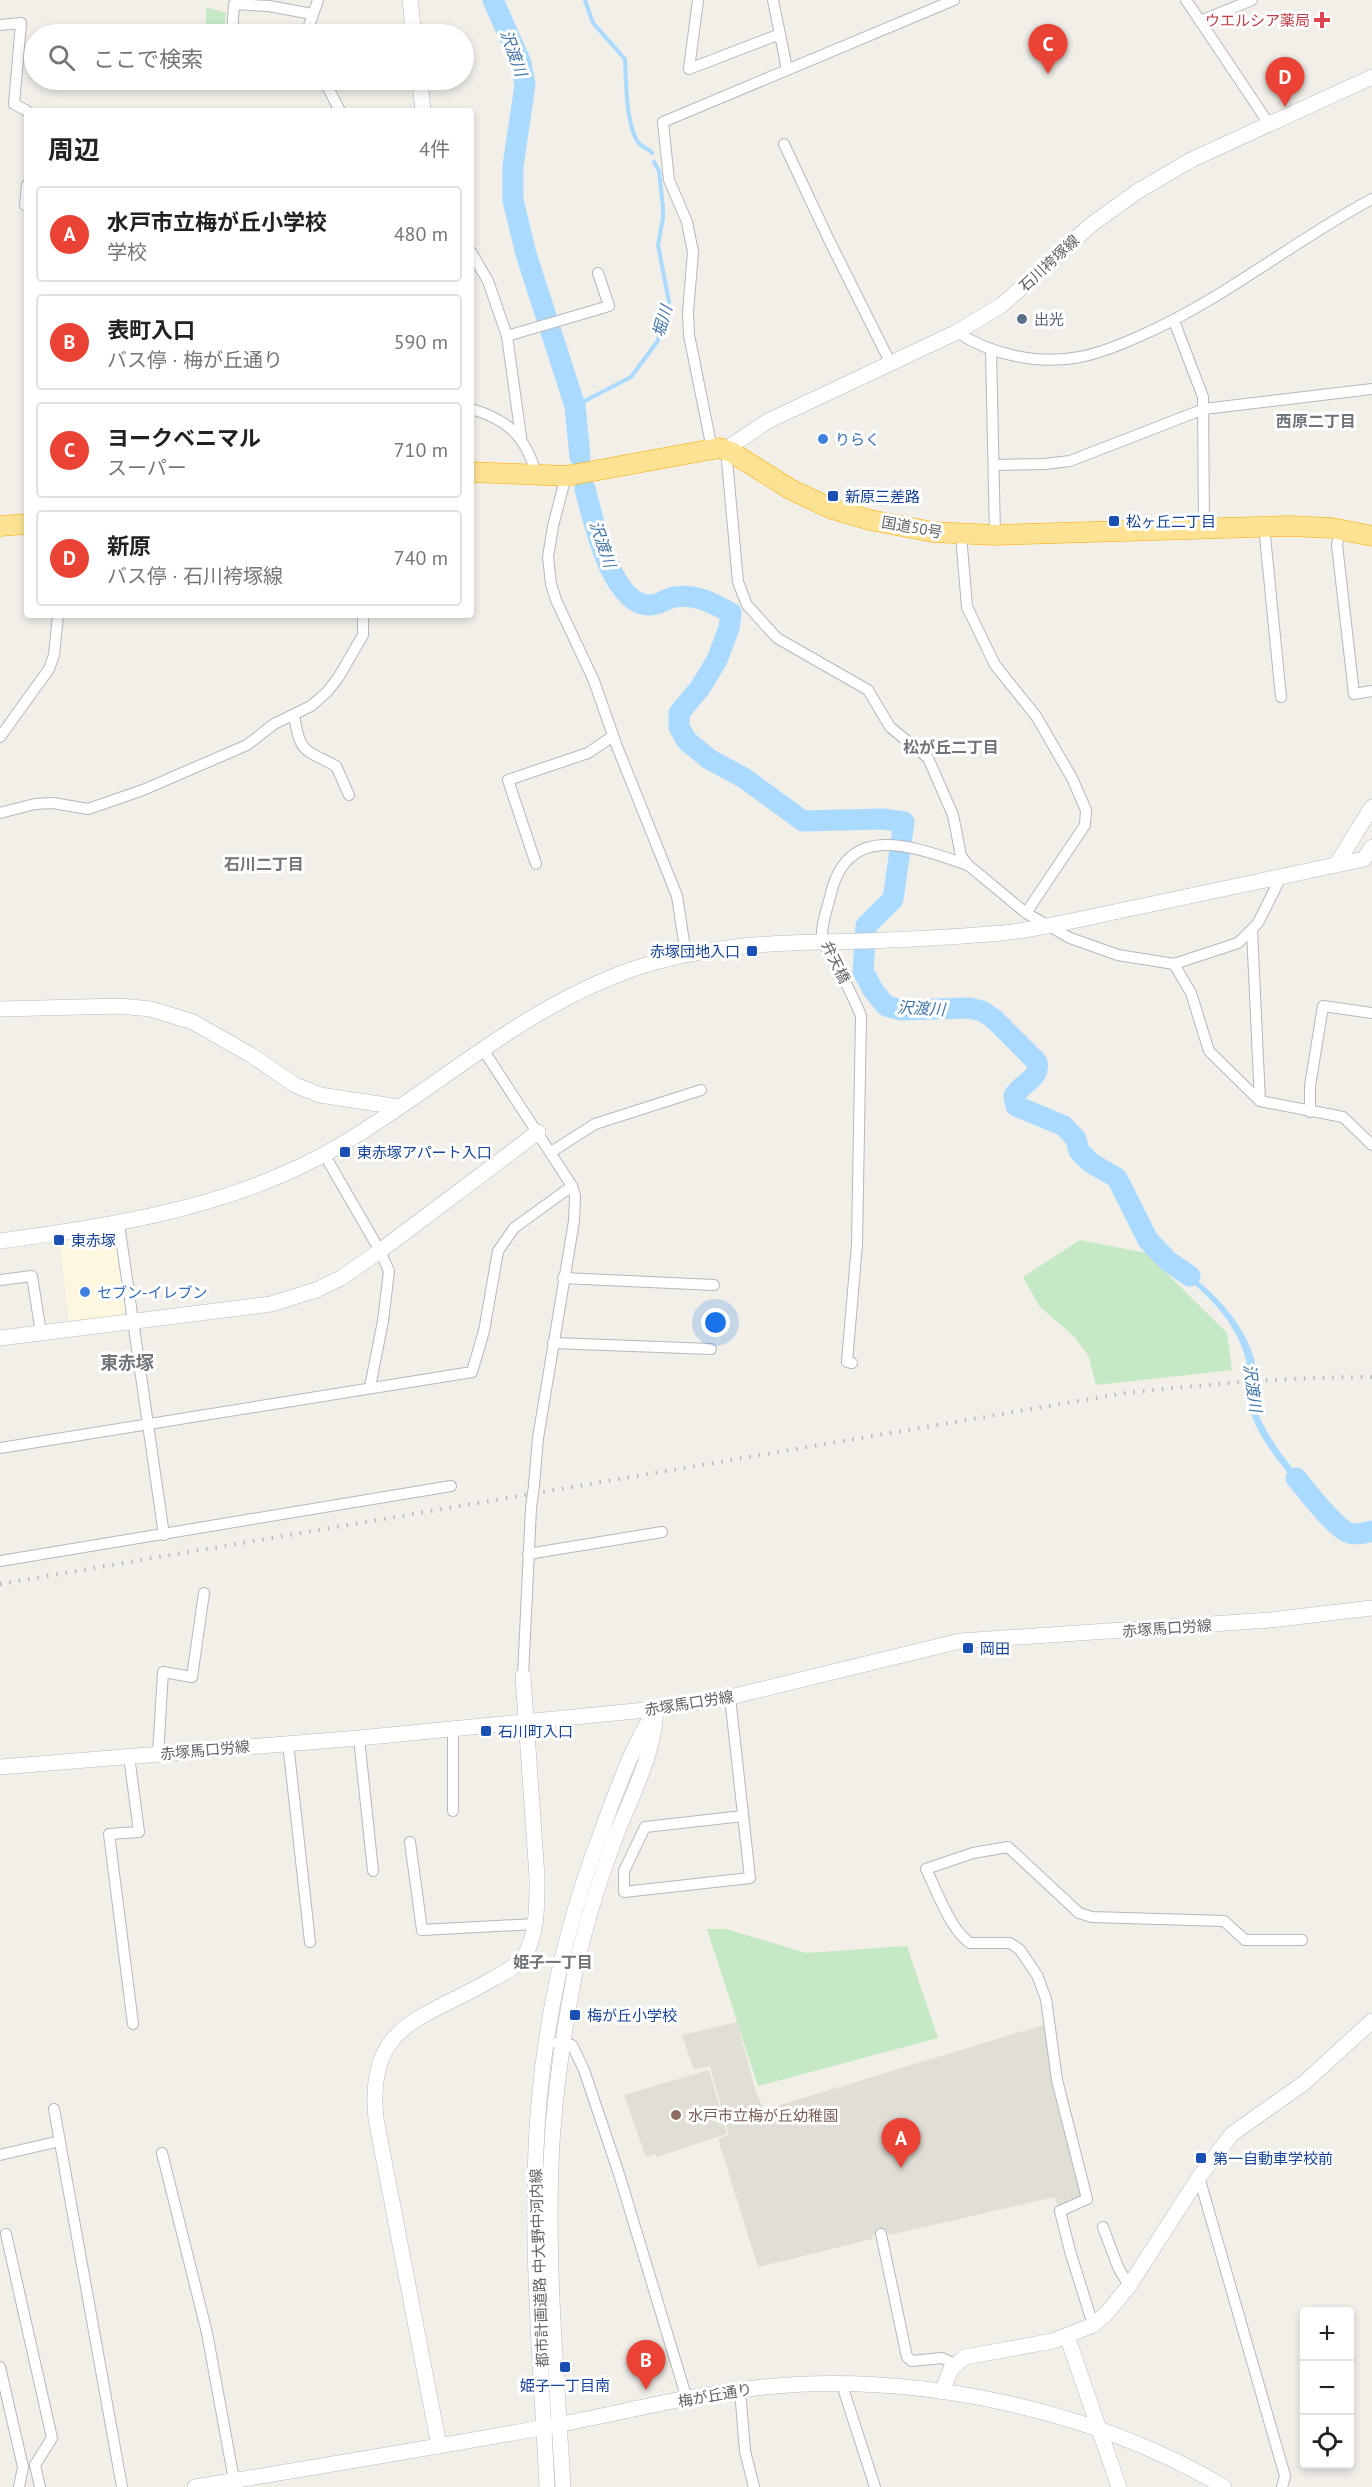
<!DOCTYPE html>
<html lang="ja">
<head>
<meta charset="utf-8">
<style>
	body { margin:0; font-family:"PT Sans","Noto Sans JP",sans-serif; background:#f6f6f6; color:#222 }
	.controls { position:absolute; right:18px; bottom:18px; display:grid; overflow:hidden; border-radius:6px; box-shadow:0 3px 9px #0003 }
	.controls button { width:54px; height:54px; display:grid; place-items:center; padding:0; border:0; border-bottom:2px solid #e0e0e0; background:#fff; color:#222; font:30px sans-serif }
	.you { position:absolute; left:716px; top:1323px; width:21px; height:21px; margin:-15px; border:4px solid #fff; border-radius:50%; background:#1a73e8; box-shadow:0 0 0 9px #1a73e833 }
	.badge { display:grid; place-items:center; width:39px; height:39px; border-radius:50%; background:#ea4335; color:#fff; font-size:20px; font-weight:700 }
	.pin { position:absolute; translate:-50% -50px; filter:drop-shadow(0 2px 3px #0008) }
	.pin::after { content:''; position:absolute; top:32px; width:21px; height:18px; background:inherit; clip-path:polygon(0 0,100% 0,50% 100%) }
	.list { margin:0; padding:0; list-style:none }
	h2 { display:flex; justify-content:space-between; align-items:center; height:78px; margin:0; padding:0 24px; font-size:26px }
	h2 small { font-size:20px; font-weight:400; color:#767676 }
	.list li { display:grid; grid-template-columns:39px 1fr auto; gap:18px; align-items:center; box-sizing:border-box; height:96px; margin:0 12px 12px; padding:0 12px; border:2px solid #e0e0e0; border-radius:6px }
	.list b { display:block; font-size:22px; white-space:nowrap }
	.list p { margin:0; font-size:20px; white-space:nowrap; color:#767676 }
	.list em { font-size:20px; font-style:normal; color:#767676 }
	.icon { flex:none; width:33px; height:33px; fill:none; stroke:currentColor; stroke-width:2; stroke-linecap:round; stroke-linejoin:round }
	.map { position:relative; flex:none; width:1372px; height:2487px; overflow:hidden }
	.search { position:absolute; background:#fff; box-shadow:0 3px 9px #0003; left:24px; top:24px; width:450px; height:66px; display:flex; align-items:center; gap:15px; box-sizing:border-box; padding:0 21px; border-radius:33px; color:#767676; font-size:22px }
	.panel { position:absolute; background:#fff; box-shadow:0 3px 9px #0003; left:24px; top:108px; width:450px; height:510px; border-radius:6px }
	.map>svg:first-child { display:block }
</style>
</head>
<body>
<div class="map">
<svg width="1372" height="2487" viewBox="0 0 1372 2487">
	<rect width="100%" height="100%" fill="#f1efe8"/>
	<!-- commercial -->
	<path fill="#fef7e0" d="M112 1235 115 1240 125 1311 121 1316 69 1323 60 1242Z"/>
	<!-- education -->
	<g fill="#e1ded6">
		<path d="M737 2022 756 2092 764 2110 1046 2024 1083 2199 1058 2208 1055 2197 889 2235 888 2232 872 2236V2239L758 2267 718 2139 729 2135 710 2066 694 2070 682 2035Z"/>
		<path d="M709 2070 727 2134 657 2157 655 2154 646 2157 624 2095Z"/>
	</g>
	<!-- green -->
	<g fill="#c5e8c5">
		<path d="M206 7 226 13 223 34H206Z"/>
		<path d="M1080 1240 1146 1253 1227 1333 1232 1370 1096 1385 1089 1357 1074 1336 1040 1307 1023 1277Z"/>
		<path d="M707 1929H726L806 1953 907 1946 938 2038 758 2086Z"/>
	</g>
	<!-- water -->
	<path fill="#aadaff" d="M1170 1258C1204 1284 1242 1316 1254 1359 1259 1378 1252 1399 1260 1418 1273 1447 1297 1473 1316 1497L1311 1501C1291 1476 1265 1449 1253 1419 1245 1398 1251 1380 1246 1360 1236 1318 1199 1286 1166 1262Z"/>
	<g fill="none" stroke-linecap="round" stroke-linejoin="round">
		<!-- stream -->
		<g stroke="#aadaff" stroke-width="4">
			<path d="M585 0 593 23 625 59C626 80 626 125 638 142 641 147 649 149 652 153"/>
			<path d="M575 406 631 377 657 342 664 324 669 302 658 245 663 218V207L659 171 654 162"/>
		</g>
		<!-- river -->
		<g stroke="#aadaff" stroke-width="21">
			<path d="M493 0 521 63 525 85 513 166V200L526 254 575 406 580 457"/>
			<path d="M585 489C593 519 611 603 648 605 658 606 666 598 675 597 695 593 714 604 731 613L729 628 717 660 700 688 679 713V727L687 741 709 759 744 778 803 821 883 819 904 822 893 899 866 926 863 971 873 990 886 1006 902 1010 969 1008 982 1011 994 1019 1037 1062C1041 1079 1021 1083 1014 1096L1016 1106 1064 1126 1076 1139 1079 1151 1091 1163 1117 1178 1148 1240 1168 1261 1190 1276"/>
			<path d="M1296 1478C1307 1491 1334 1527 1349 1533 1355 1535 1366 1533 1372 1531"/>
		</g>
		<!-- street casing -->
		<g stroke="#b5b8bc" stroke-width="12">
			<g id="street">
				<path d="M698 0 689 69 780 34"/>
				<path d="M773 0 787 69"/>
				<path d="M1186 0 1269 124"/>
				<path d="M1200 21 1252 0"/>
				<path d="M0 25 21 23 14 104 27 111"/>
				<path d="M232 34 234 4 269 6 312 14"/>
				<path d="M306 34 318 0"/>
				<path d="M204 80H208"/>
				<path d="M324 80 340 111"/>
				<path d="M784 144 829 240 891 364"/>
				<path d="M25 205 27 185"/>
				<path d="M471 252 488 281 507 336 521 437"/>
				<path d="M1174 321 1203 397 1204 529"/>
				<path d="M957 332C991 355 1039 365 1080 357 1101 353 1120 345 1140 336 1223 300 1293 241 1372 199"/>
				<path d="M507 336 609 306 598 273"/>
				<path d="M991 349 995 535"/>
				<path d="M471 409C510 420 526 438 537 476"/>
				<path d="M712 449 689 335 688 312 693 252 687 222 669 180 663 122 954 0"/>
				<path d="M726 449 738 582 747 605 777 638 868 690 890 727 928 758 953 815 961 856 968 865 1026 913 1070 938 1118 955 1174 964 1238 943 1258 923 1281 877"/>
				<path d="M995 465 1044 464 1070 461 1204 409 1372 389"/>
				<path d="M566 476 553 526 548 557 551 584 556 600 594 681 616 744 677 896 686 955"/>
				<path d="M1264 526 1281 697"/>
				<path d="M1340 529 1337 545 1354 694 1372 691"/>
				<path d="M961 535 967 607 995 665 1036 716 1072 778 1086 810 1085 825 1026 913"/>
				<path d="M294 715C300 754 304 749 336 766L349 795"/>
				<path d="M0 737 49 669 54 655 58 615"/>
				<path d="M0 813 35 804 53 803 88 809 143 790 247 745 274 724 311 706 327 692 338 678 363 635V615"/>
				<path d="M536 864 508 780 588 753 613 736"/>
				<path d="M1252 931 1260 1101"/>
				<path d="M1174 964 1191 993 1209 1051 1260 1101 1343 1117 1372 1145"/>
				<path d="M482 1048 572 1186 575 1196 574 1221 538 1438 534 1486"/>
				<path d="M1310 1112V1086L1323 1006 1372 1013"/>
				<path d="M551 1152 595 1124 701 1090"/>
				<path d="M324 1154 380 1251 389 1271 383 1321 370 1387"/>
				<path d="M119 1224 164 1535"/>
				<path d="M563 1278 714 1285"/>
				<path d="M0 1280 32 1276 41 1333"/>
				<path d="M553 1343 711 1349"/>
				<path d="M852 1363 847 1362 857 1244 861 1016C854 998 846 983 837 966 833 959 826 950 823 942 819 930 827 910 830 897 847 819 914 847 968 865"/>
				<path d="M0 1448 472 1372 484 1331 498 1251 514 1228 572 1186"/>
				<path d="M528 1554 662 1532"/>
				<path d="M0 1561 451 1486"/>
				<path d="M523 1676 531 1508"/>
				<path d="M730 1697 750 1878 624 1892V1871L645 1827 743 1816"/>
				<path d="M359 1738 373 1871"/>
				<path d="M288 1743 310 1942"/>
				<path d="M158 1754 163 1672 192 1677 204 1593"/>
				<path d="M129 1756 139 1832 109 1834 133 2024"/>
				<path d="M453 1811V1729"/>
				<path d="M410 1842 422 1930 534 1924"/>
				<path d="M556 2043 572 2045 584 2070 619 2174 687 2399"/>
				<path d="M54 2109 122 2487"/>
				<path d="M162 2153 207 2333 234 2480"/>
				<path d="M0 2155 60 2141"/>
				<path d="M1199 2177 1285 2476 1282 2487"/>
				<path d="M1103 2227 1118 2267 1129 2286"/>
				<path d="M6 2234 52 2438 35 2465 40 2487"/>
				<path d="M881 2234 907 2357 912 2361 942 2358 955 2364"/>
				<path d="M1093 2325 1070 2251 1060 2211 1087 2199 1057 2080 1046 1999 1037 1975 1020 1950 1010 1943H970C951 1931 936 1889 926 1869L973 1853 1008 1847 1079 1913 1092 1917 1224 1921 1245 1940H1302"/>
				<path d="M0 2367 23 2467 19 2487"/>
				<path d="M842 2385 875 2487"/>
				<path d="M740 2390 745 2451 754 2487"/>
			</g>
		</g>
		<!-- secondary casing -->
		<g stroke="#b6babf" stroke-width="16">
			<g id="secondary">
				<path d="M410 0 414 34"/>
				<path d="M420 80 423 111"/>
				<path d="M726 449 768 421 957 332 1002 305 1092 224 1138 191 1191 160 1372 77"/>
				<path d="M1336 865 1372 807"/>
				<path d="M0 1009 120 1006 151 1009 193 1022 251 1055 295 1085 320 1095 399 1107"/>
				<path d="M0 1241C117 1225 235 1207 339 1146 441 1086 522 1007 636 968 697 948 758 943 822 942 882 941 943 938 1003 933 1048 928 1093 916 1138 907 1213 891 1289 875 1364 859L1372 847"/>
				<path d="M0 1338 271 1304 316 1290 341 1278 380 1251 538 1132"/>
				<path d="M0 1767 359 1738 656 1709 730 1697 960 1641 1270 1620 1372 1608"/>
				<path d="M1067 2336 1119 2487"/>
				<path d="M942 2392 951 2369 965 2357 1053 2341 1093 2325 1106 2314 1129 2286 1199 2177 1232 2134 1304 2083 1372 2021"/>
				<path d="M439 2446 376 2119C366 2023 422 2020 489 1981 500 1975 515 1968 523 1958 538 1936 537 1903 537 1877L523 1676"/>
				<path d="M195 2487C310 2468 426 2449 540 2428 615 2415 689 2394 765 2387 916 2372 1093 2409 1224 2487"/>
				<path d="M547 2487C541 2359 528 2230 539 2102 547 2011 568 1919 601 1833 617 1790 631 1748 656 1709"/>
				<path d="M563 2487C557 2380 547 2272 551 2165 553 2101 563 2035 575 1972 585 1924 600 1878 617 1833 633 1793 653 1755 656 1712"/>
			</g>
		</g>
		<!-- highway casing -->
		<g stroke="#f9ab00" stroke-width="21">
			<g id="highway">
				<path d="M471 472 566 476 719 448 731 452 790 489 832 509 870 520 933 532 995 535 1289 526 1332 528 1372 536"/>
				<path d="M0 526 27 524"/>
			</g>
		</g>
		<!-- street -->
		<use href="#street" stroke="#fff" stroke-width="10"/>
		<!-- secondary -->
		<use href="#secondary" stroke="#fff" stroke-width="15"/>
		<!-- highway -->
		<use href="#highway" stroke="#fde293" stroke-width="20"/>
		<!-- rail -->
		<path stroke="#b6b7b8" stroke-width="4" stroke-dasharray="1.5 8" stroke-linecap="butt" d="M0 1584 1126 1393C1209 1384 1289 1377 1372 1377"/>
		<!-- street-bridge casing -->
		<g stroke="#b5b8bc" stroke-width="12" stroke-linecap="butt">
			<path id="street-bridge" d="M531 1508 534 1486"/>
		</g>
		<!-- street-bridge -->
		<use href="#street-bridge" stroke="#fff" stroke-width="10"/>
	</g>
	<!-- markers -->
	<path fill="#e0444e" stroke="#fff" stroke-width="2" d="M1319 11h6v6h6v6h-6v6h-6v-6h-6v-6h6z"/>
	<circle fill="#5c6f8a" stroke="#fff" stroke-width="2" cx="1022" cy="319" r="6"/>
	<g fill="#3f7fe0" stroke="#fff" stroke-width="2">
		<circle cx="823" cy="439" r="6"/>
		<circle cx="85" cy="1292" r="6"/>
	</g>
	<g fill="#1a4fb4" stroke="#fff" stroke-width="2">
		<rect x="827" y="490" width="12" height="12" rx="3"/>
		<rect x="1108" y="515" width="12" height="12" rx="3"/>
		<rect x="746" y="945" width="12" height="12" rx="3"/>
		<rect x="339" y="1146" width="12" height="12" rx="3"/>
		<rect x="53" y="1234" width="12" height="12" rx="3"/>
		<rect x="962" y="1642" width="12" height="12" rx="3"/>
		<rect x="480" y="1725" width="12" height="12" rx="3"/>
		<rect x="569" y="2009" width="12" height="12" rx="3"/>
		<rect x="1195" y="2152" width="12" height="12" rx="3"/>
		<rect x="559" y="2361" width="12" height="12" rx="3"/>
	</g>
	<circle fill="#8d6e63" stroke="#fff" stroke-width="2" cx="676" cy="2115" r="6"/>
	<g text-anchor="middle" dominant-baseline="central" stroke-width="6" stroke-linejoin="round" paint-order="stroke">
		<!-- health labels -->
		<g font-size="15" fill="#be3a42" stroke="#fff" text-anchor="end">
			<text x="1310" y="20">ウエルシア薬局</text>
		</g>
		<!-- street labels -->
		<g font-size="15" fill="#5f6368" stroke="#fff">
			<text transform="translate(1049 263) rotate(-43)">石川袴塚線</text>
			<text transform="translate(912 527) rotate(10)">国道50号</text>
			<text transform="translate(836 962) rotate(64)">弁天橋</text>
			<text transform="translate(1167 1628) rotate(-4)">赤塚馬口労線</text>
			<text transform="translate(689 1703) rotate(-9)">赤塚馬口労線</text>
			<text transform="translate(205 1750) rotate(-5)">赤塚馬口労線</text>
			<text transform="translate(539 2268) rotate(-92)">都市計画道路 中大野中河内線</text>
			<text transform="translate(715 2395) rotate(-10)">梅が丘通り</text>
		</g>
		<!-- service labels -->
		<g font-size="15" fill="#4e5e75" stroke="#fff" text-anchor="start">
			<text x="1034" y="319">出光</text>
		</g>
		<!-- shop labels -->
		<g font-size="15" fill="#366cbe" stroke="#fff" text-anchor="start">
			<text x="835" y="439">りらく</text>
			<text x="97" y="1292">セブン-イレブン</text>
		</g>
		<!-- transit labels -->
		<g font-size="15" fill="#164399" stroke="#fff" text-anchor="start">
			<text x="845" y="496">新原三差路</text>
			<text x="1126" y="521">松ヶ丘二丁目</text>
			<text x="740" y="951" text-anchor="end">赤塚団地入口</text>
			<text x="357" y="1152">東赤塚アパート入口</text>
			<text x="71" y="1240">東赤塚</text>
			<text x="980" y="1648">岡田</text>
			<text x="498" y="1731">石川町入口</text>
			<text x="587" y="2015">梅が丘小学校</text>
			<text x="1213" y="2158">第一自動車学校前</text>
			<text x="565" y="2385" text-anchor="middle">姫子一丁目南</text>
		</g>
		<!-- education labels -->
		<g font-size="15" fill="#785e54" stroke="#fff" text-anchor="start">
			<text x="688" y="2115">水戸市立梅が丘幼稚園</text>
		</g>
		<!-- water labels -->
		<g font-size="16" font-style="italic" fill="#4174aa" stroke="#fff">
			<text transform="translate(514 53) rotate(70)">沢渡川</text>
			<text transform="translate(662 321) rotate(-74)">堀川</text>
			<text transform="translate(603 544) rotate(71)">沢渡川</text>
			<text transform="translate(921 1008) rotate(3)">沢渡川</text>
			<text transform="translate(1253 1388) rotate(82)">沢渡川</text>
		</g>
		<!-- neighbourhood labels -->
		<g font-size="16" font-weight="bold" fill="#70757a" stroke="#fff">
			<text x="1316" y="421">西原二丁目</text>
			<text x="951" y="747">松が丘二丁目</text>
			<text x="264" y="864">石川二丁目</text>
			<text x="553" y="1962">姫子一丁目</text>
		</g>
		<!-- quarter labels -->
		<g font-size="18" font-weight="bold" fill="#70757a" stroke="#fff">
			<text x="127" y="1362">東赤塚</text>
		</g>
	</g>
</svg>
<div class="controls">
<button>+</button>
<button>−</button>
<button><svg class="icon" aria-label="locate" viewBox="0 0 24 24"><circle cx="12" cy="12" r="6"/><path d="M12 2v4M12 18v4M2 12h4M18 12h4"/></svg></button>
</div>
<div class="you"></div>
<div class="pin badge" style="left:901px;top:2168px">A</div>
<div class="pin badge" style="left:646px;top:2390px">B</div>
<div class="pin badge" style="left:1048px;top:74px">C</div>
<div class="pin badge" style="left:1285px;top:107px">D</div>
<div class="search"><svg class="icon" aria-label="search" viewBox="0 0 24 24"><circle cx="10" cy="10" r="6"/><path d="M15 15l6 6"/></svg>ここで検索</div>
<section class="panel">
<h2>周辺<small>4件</small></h2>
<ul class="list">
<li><span class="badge">A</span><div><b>水戸市立梅が丘小学校</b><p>学校</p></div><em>480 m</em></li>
<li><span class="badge">B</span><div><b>表町入口</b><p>バス停 · 梅が丘通り</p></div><em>590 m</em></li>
<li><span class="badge">C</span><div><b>ヨークベニマル</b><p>スーパー</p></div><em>710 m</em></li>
<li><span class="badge">D</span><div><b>新原</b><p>バス停 · 石川袴塚線</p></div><em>740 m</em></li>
</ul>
</section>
</div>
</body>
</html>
